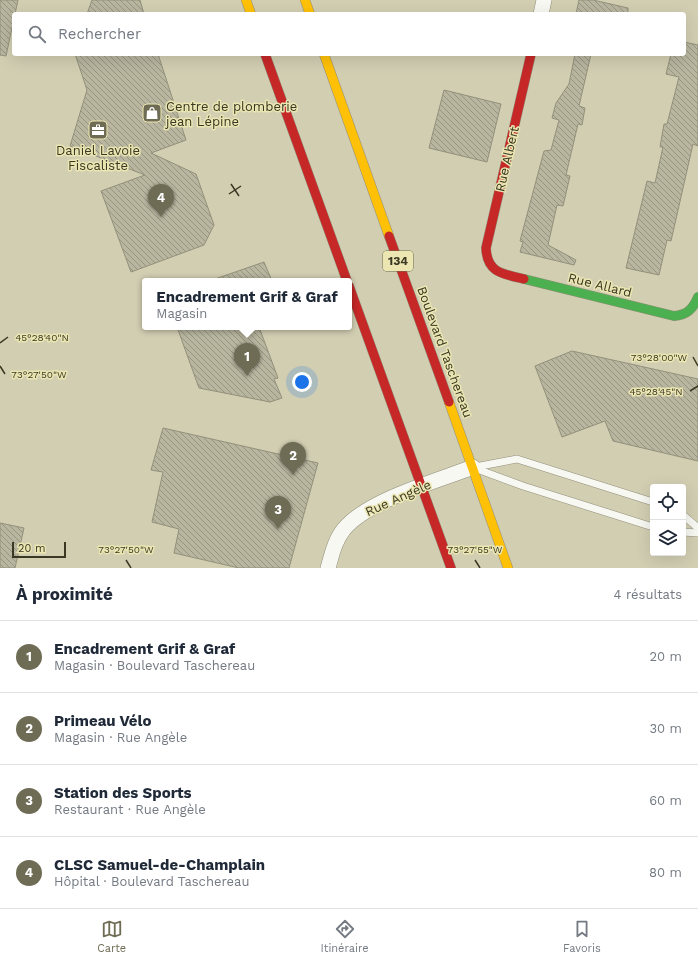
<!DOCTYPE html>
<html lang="fr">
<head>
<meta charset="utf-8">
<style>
	body { margin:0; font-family:"Work Sans",sans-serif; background:#f6f6f7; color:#1f2937 }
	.controls { position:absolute; right:12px; bottom:12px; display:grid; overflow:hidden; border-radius:4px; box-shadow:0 4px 16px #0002 }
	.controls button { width:36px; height:36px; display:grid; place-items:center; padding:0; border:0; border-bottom:1px solid #e0e1e3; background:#fff; color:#1f2937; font:20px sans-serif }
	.scale { position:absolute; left:12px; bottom:10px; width:54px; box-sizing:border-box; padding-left:4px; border:2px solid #3a3823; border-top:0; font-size:11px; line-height:14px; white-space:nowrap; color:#3a3823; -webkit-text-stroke:3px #ebe6b2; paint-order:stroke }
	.you { position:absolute; left:302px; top:382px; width:14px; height:14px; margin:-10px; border:3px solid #fff; border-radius:50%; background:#1a73e8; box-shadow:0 0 0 6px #1a73e833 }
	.badge { display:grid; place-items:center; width:26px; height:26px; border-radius:50%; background:#6f6c55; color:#fff; font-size:13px; font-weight:700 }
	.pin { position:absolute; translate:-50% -33px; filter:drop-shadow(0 1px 2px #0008) }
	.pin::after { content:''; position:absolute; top:21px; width:14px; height:12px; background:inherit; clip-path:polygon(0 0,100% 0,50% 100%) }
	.popup { position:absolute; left:142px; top:278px; width:210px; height:52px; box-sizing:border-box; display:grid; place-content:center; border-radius:4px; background:#fff; filter:drop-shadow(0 1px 3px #0005); font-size:13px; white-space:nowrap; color:#747a83 }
	.popup b { font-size:15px; color:#1f2937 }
	.popup::after { content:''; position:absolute; left:50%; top:100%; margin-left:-8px; border:8px solid transparent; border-top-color:#fff }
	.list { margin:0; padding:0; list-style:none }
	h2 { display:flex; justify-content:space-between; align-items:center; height:52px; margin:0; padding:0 16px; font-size:17px }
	h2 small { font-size:13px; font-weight:400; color:#747a83 }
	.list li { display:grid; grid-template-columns:26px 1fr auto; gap:12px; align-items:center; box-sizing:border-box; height:72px; padding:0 16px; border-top:1px solid #e0e1e3 }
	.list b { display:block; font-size:15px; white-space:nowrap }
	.list p { margin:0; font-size:13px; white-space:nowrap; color:#747a83 }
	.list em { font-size:13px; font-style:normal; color:#747a83 }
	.icon { flex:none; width:22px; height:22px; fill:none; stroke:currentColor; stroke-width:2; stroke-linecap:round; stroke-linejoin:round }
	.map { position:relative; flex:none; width:698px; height:568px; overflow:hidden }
	.search { position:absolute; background:#fff; box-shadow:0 4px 16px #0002; left:12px; right:12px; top:12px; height:44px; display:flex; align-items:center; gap:10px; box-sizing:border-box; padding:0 14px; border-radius:4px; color:#747a83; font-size:15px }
	.sheet { height:340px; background:#fff }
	nav { display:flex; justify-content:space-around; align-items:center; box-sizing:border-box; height:56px; border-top:1px solid #e0e1e3; background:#fff; font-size:11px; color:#747a83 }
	nav a { display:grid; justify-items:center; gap:2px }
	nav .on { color:#6f6c55 }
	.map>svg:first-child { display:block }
</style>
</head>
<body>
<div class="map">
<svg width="698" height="568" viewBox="0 0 698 568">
	<defs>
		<pattern id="building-back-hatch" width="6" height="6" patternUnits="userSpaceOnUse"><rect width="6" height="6" fill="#b8b69f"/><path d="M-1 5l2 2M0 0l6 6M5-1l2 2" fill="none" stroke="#979581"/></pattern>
	</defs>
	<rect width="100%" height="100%" fill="#d1ceb2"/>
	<!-- building -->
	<g fill="url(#building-back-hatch)" stroke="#93907b">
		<path d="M0 0H18L6 56 0 55Z"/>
		<path d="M92 0H140L144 14H87Z"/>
		<path d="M579 0H593L628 8V14H576Z"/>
		<path d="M684 42 698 45V146L693 144 671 241 667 240 659 275 626 268 647 181 655 183 663 147H660L664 124H667L679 77 666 74 671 54H684Z"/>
		<path d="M75 54H158L186 140 151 153 196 174 214 225 204 245 131 272 101 191 145 175 70 146 87 90Z"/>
		<path d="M575 54H591L579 106 585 108 582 125 578 124 566 175 570 176 563 206 557 205 548 245 576 260 574 265 520 252 523 242 520 241 544 151 551 150 559 120 552 118 556 103 569 84Z"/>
		<path d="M444 90 501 104 487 162 429 148Z"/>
		<path d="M264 262 272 281H216L215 279Z"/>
		<path d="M177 327H259L278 378 274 379 282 398 270 402 199 388Z"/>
		<path d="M572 351 698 379V461L613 441 605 421 562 437 535 366Z"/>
		<path d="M163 428 318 463 289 568H239L174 553 179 529 152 522 163 472 151 470Z"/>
		<path d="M0 523 24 528 15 568H0Z"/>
	</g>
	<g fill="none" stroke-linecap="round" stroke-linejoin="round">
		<!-- lane casing -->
		<g stroke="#92907a" stroke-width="8">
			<g id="lane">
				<path d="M475 467 517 459 653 502"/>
				<path d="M477 469 523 486 653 527"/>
				<path d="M683 515 698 528"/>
				<path d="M683 532 698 533"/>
			</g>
		</g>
		<!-- street casing -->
		<g stroke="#92907a" stroke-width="16">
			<g id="street">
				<path d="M541 14 544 0"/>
				<path d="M328 568C332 554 335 540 344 529 368 500 437 481 473 467"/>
			</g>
		</g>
		<!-- fast casing -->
		<g stroke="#92907a" stroke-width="10">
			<path id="fast" d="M524 279 674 316C687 315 693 309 698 297"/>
		</g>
		<!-- slow casing -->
		<g stroke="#92907a" stroke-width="10">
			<g id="slow">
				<path d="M246 0 251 14"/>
				<path d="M305 0 310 14"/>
				<path d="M324 54 389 236"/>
				<path d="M449 402 508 568"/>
			</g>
		</g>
		<!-- jam casing -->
		<g stroke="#92907a" stroke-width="10">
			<g id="jam">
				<path d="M265 54 347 281"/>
				<path d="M389 236 449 402"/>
				<path d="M524 279C503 274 487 273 486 248L531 54"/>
				<path d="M349 286 451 568"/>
			</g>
		</g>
		<!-- lane -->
		<use href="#lane" stroke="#f8f8f3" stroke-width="7"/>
		<!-- street -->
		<use href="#street" stroke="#f8f8f3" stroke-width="15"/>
		<!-- fast -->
		<use href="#fast" stroke="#4caf50" stroke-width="9"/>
		<!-- slow -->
		<use href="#slow" stroke="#ffc107" stroke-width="9"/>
		<!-- jam -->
		<use href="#jam" stroke="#c62828" stroke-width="9"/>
	</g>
	<!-- ticks -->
	<path fill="none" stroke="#3a3823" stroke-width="1.5" d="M231 184 239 196M229 194 241 186M0 343 8 337M693 357 698 366M0 366 5 374M690 391 698 386M126 560 131 568M475 560 480 568"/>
	<!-- icons -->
	<defs>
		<g id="shop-square" transform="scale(1)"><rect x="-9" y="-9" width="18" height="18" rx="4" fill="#6f6c55" stroke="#ebe6b2"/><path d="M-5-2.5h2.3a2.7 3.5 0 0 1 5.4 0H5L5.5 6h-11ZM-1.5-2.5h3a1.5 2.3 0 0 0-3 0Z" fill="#fff"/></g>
		<g id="office-square" transform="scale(1)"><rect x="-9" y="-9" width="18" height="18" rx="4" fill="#6f6c55" stroke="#ebe6b2"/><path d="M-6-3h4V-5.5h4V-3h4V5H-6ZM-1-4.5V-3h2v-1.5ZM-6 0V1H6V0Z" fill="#fff"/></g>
	</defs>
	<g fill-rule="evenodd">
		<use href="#shop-square" x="152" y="113"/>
		<use href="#office-square" x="98" y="130"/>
	</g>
	<g text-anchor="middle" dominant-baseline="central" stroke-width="3" stroke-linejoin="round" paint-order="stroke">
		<!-- shield labels -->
		<rect fill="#ebe6b2" stroke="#6f6c4e" stroke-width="1" x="383" y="251" width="30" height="20" rx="3"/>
		<g font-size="12" font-weight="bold" fill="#3a3823">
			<text x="398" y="261">134</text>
		</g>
		<!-- poi labels -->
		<g font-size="13" fill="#3a3823" stroke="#ebe6b2" text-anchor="start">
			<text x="166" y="106">Centre de plomberie<tspan x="166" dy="15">jean Lépine</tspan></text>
			<text x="98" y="150" text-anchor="middle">Daniel Lavoie<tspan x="98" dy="15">Fiscaliste</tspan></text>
		</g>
		<!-- street labels -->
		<g font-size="13" fill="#3a3823" stroke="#ebe6b2">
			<text transform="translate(507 159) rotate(-77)">Rue Albert</text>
			<text transform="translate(600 285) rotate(14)">Rue Allard</text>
			<text transform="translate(445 352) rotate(70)">Boulevard Taschereau</text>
			<text transform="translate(398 498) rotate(-24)">Rue Angèle</text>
		</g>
	</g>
	<g font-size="10" text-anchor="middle" fill="#3a3823" stroke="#ebe6b2" stroke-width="3" stroke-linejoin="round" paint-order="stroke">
		<text x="42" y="341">45°28'40"N</text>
		<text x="659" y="361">73°28'00"W</text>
		<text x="39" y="378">73°27'50"W</text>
		<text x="656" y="395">45°28'45"N</text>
		<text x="126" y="553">73°27'50"W</text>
		<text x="475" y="553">73°27'55"W</text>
	</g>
</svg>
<div class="controls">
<button><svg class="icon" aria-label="locate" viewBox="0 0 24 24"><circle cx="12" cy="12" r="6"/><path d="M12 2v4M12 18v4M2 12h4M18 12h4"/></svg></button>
<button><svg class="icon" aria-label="layers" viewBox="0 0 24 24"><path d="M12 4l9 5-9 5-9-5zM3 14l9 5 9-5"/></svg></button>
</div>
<div class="scale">20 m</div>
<div class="you"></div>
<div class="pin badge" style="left:247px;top:376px">1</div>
<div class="popup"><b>Encadrement Grif &amp; Graf</b>Magasin</div>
<div class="pin badge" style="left:293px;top:475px">2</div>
<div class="pin badge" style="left:278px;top:529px">3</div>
<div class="pin badge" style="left:161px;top:217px">4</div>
<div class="search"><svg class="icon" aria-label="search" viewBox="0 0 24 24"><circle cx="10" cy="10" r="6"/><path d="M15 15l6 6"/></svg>Rechercher</div>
</div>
<section class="sheet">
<h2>À proximité<small>4 résultats</small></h2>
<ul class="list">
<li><span class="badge">1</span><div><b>Encadrement Grif &amp; Graf</b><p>Magasin · Boulevard Taschereau</p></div><em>20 m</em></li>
<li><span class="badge">2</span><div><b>Primeau Vélo</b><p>Magasin · Rue Angèle</p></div><em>30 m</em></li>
<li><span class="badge">3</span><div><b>Station des Sports</b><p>Restaurant · Rue Angèle</p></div><em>60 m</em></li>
<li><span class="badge">4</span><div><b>CLSC Samuel-de-Champlain</b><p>Hôpital · Boulevard Taschereau</p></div><em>80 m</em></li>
</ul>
</section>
<nav>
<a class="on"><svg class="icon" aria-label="map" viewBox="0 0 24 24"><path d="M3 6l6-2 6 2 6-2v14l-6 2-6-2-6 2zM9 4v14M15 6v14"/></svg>Carte</a>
<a><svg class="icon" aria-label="directions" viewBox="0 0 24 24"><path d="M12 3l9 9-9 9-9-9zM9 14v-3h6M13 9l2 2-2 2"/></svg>Itinéraire</a>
<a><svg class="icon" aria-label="saved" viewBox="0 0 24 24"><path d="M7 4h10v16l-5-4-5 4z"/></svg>Favoris</a>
</nav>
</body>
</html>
